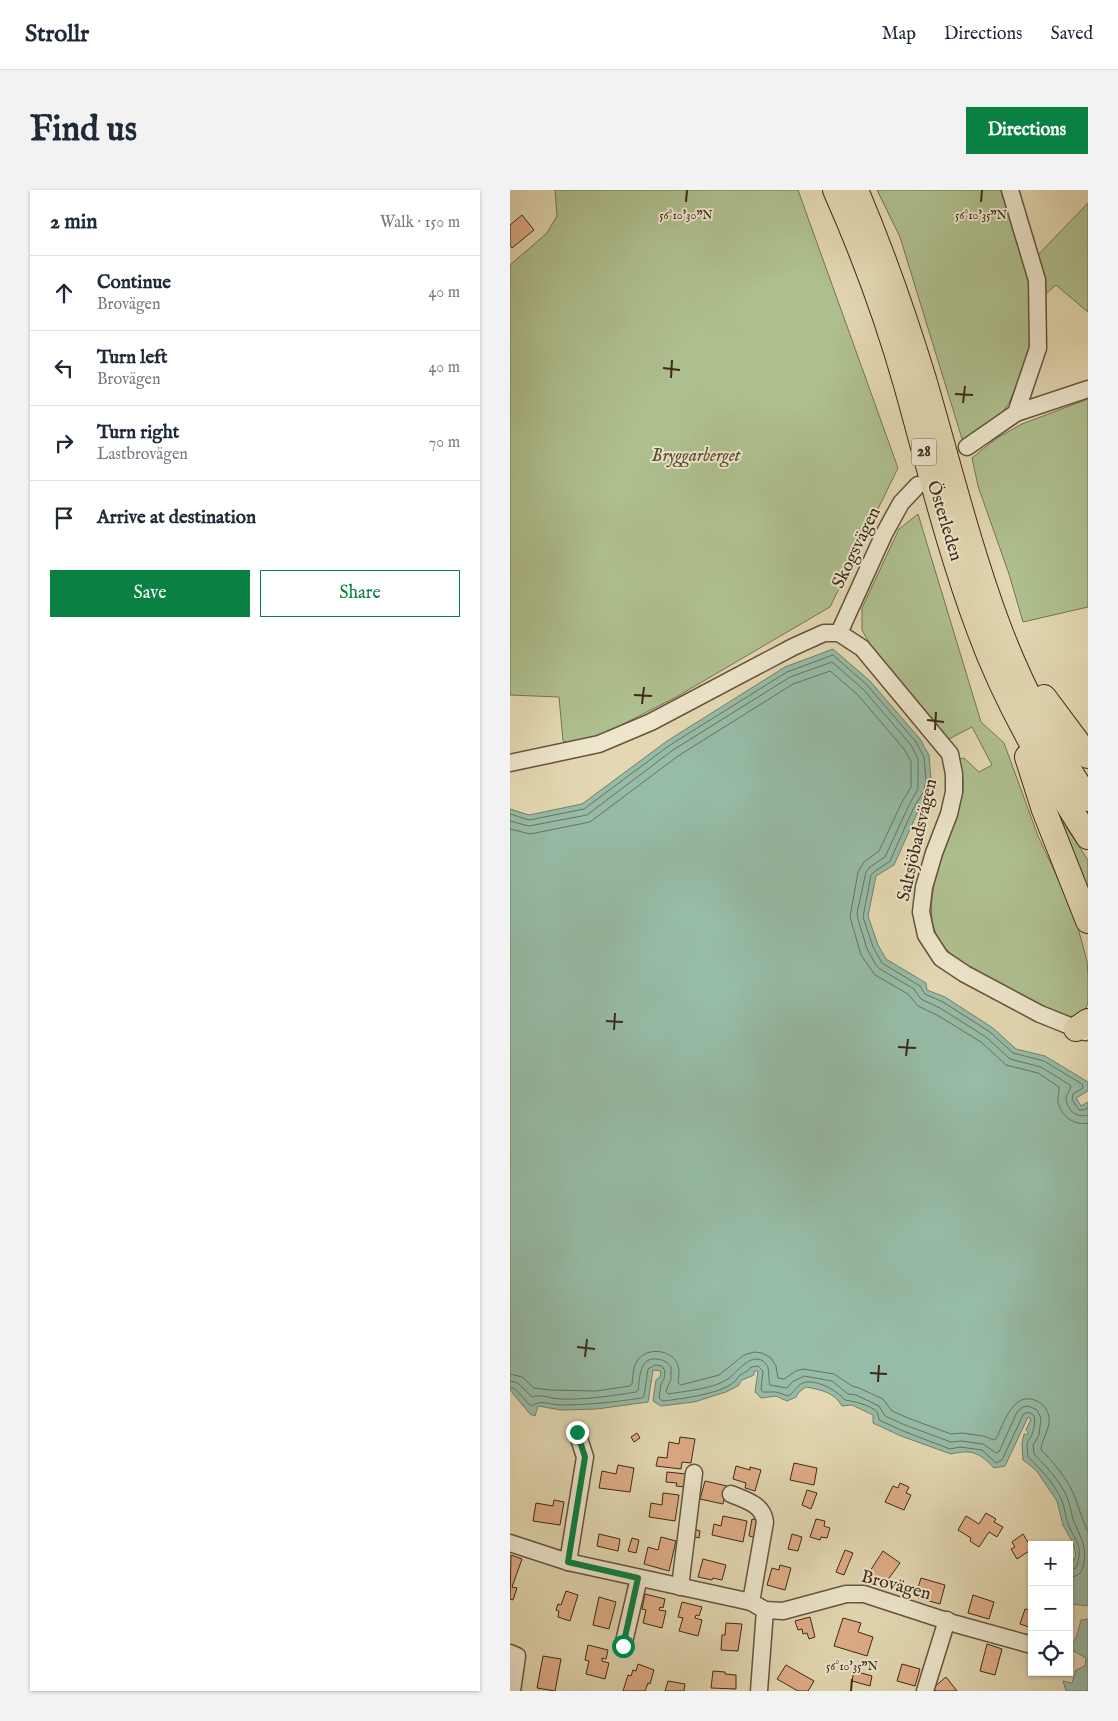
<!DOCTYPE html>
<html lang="en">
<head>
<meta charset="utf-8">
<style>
	body { margin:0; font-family:"IM FELL English",serif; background:#f2f2f3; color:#1f2937 }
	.controls { position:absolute; right:15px; bottom:15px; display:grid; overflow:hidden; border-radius:0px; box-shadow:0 1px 4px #0004 }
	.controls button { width:45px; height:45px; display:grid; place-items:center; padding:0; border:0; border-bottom:1px solid #e0e1e3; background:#fff; color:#1f2937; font:25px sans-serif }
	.stop { position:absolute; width:15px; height:15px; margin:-11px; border:4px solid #0b8043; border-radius:50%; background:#fff }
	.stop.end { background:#0b8043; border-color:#fff; box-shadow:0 1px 5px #0008 }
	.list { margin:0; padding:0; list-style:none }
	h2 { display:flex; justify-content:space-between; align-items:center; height:65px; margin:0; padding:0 20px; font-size:21px }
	h2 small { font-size:16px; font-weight:400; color:#747a83 }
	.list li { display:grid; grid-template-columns:32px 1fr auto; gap:15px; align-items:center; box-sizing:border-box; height:75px; padding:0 20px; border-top:1px solid #e0e1e3 }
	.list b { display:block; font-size:19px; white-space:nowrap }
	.list p { margin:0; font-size:16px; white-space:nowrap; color:#747a83 }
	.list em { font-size:16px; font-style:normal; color:#747a83 }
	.actions { display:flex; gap:10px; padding:15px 20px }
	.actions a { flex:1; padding:11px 0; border:1px solid #0b8043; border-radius:0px; text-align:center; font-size:18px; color:#0b8043 }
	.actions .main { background:#0b8043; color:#fff }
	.icon { flex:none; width:28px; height:28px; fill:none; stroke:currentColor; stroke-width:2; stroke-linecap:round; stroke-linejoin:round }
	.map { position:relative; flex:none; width:578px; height:1501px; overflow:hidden; border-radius:0px }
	header { display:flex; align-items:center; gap:30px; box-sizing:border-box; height:70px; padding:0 25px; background:#fff; border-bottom:1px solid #e0e1e3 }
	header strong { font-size:24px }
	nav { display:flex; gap:28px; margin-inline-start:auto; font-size:18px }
	.intro { display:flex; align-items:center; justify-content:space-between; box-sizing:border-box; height:120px; padding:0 30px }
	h1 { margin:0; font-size:35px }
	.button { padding:12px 22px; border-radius:0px; background:#0b8043; color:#fff; font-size:18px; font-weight:700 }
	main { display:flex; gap:30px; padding:0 30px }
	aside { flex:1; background:#fff; border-radius:0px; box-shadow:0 1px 4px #0004 }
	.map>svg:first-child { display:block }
</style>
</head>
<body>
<header>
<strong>Strollr</strong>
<nav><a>Map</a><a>Directions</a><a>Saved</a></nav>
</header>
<div class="intro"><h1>Find us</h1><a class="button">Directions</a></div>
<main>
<aside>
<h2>2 min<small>Walk · 150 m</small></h2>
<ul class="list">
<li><svg class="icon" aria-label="ahead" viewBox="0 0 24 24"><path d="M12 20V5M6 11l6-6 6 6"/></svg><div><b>Continue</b><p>Brovägen</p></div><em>40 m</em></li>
<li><svg class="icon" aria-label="left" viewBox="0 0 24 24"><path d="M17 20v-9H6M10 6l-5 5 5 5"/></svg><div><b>Turn left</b><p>Brovägen</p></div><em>40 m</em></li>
<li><svg class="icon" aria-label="right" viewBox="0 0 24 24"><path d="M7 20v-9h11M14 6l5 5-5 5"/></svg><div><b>Turn right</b><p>Lastbrovägen</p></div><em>70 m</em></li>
<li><svg class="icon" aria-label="arrive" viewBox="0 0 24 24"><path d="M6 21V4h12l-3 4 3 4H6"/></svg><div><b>Arrive at destination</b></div></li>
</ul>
<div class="actions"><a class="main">Save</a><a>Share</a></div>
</aside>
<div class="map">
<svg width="578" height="1501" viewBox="0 0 578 1501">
	<rect width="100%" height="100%" fill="#e3d8b2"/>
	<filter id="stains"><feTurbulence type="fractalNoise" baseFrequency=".004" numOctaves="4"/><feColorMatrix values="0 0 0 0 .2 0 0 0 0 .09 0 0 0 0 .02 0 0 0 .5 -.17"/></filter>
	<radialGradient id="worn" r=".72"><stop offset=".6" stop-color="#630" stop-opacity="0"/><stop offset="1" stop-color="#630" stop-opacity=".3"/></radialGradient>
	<!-- green -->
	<g fill="#afc08f" stroke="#767454">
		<path d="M45 0H288L388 278 320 417 168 506 92 545 61 553 53 551 49 507 0 505V75L37 43 47 26Z"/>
		<path d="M367 0H494L521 90V161L499 213 490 226 453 252 390 47Z"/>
		<path d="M578 13V122L546 95 531 108 525 68Z"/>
		<path d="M578 209V417L513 432 499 384 468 296 462 268 487 248 512 234Z"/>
		<path d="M408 324 471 532 494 553 528 646 564 723 577 771 578 785V812L574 824 566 829C539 827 508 805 484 791 468 782 452 774 439 762 397 723 442 652 452 607 455 594 452 582 449 569L454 568 469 582 482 575 462 537 439 549 361 456 352 440V418L389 339Z"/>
		<path d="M544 619 578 670V711Z"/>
	</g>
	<!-- water -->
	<g fill="#96bba6" stroke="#72806d">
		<path d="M323 459 360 491 410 549 419 565 421 590 419 603 409 619 384 675 366 686 358 726 368 755 376 769 416 793 417 800 435 807 483 838 506 859 535 866 578 892V901L566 908 571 916 578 912V1416L560 1414 559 1379 566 1365 563 1353 553 1335 547 1311 526 1280 513 1270 512 1254 514 1244 517 1245 518 1242 516 1240 521 1229 518 1227 495 1276 484 1278C470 1263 462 1259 441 1264L391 1246 363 1233V1225L342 1215 332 1216C324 1202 311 1200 296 1197L289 1202 286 1207 277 1211 266 1206 251 1208 245 1202 248 1181H244V1185L232 1190 228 1196 216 1202 184 1212 151 1216 143 1211 146 1190 150 1187 151 1181 143 1180 138 1212 87 1219 51 1220 28 1216 25 1226 20 1224 0 1200V619L19 625 72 614 157 551 275 477Z"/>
		<path d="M578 1429V1501H556L553 1491 562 1493 566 1480 575 1476 576 1468 562 1460V1453L566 1448 571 1430Z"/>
	</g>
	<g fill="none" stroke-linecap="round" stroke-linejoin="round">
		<!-- shore -->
		<g stroke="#6a725f" stroke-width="1">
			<path d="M0 624 19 630 74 619 160 555 277 482 323 465 357 495 406 552 414 567 416 590 414 601 404 617 380 671 364 682 361 685 353 727 363 757 372 773 410 796 415 804 433 812 480 842 503 863 534 871 572 894 573 898 563 904 562 910 569 920H573L578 918"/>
			<path d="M0 631 19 636 77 625 163 560 280 487 322 472 353 499 401 555 408 569V599L399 615 375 667 360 677 356 682 347 723 348 729 357 759 366 775 370 779 404 799 411 809 430 818 476 847 500 869 531 877 560 895 561 897 556 907C556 919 566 929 578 925"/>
			<path d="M0 639 20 644 80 632 168 566 283 494 320 481 347 504 394 559 401 571V597L392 612 369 661 354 672 348 682 340 727 351 765 365 785 398 804 408 816 427 825 471 852 496 875 528 883 549 897C550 902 547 907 548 912 551 926 564 936 578 933"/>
			<path d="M0 1184 12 1187 24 1198 40 1200 86 1201 120 1196 122 1194C123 1186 123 1177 127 1171 136 1157 160 1159 167 1173 170 1180 169 1186 168 1193L171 1195 209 1185 234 1165 244 1162 252 1163 261 1168 266 1176 268 1188 274 1189 286 1181 293 1179 324 1184 342 1196 349 1198 373 1209 382 1221 398 1228 441 1244 452 1243 473 1246 484 1250 486 1249C494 1233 503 1200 527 1211 533 1214 537 1219 539 1226 541 1238 531 1250 531 1260 543 1271 558 1290 564 1305 569 1318 572 1329 578 1342"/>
			<path d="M0 1191 8 1193 22 1207C31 1204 39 1208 49 1209 75 1210 100 1206 126 1202L128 1200C130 1188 129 1167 147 1169 154 1170 157 1172 161 1177V1189L156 1201 158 1204C176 1201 203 1199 218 1189 227 1182 240 1163 253 1171 262 1177 257 1188 260 1195L277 1198 282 1192 294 1186 322 1191 338 1204 346 1205 369 1216 375 1226 395 1235 441 1252 451 1251 473 1254 486 1263 489 1262 507 1222 513 1217 518 1216 527 1220 531 1228 529 1245 523 1255 524 1264C536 1276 550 1291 557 1307 560 1314 561 1322 563 1329 570 1347 578 1356 573 1377 571 1384 567 1387 559 1387"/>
			<path d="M0 1197 5 1199 21 1216C32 1209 39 1215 51 1215 78 1215 104 1212 132 1208L134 1206 138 1179 145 1175 152 1176 155 1181 154 1189 151 1194 149 1208 153 1211C170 1209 211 1204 224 1192 229 1188 225 1189 229 1186 234 1182 238 1182 241 1177L248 1176 253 1181 251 1200 253 1202H266L278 1206C284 1203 286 1196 293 1193 305 1188 328 1201 335 1210 342 1211 361 1215 367 1222 368 1223 369 1229 369 1230L393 1241 440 1259 450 1257 472 1260 486 1273 492 1270 513 1225C515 1223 516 1222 520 1223 528 1225 524 1238 522 1244 521 1249 517 1249 517 1255 517 1258 518 1263 518 1267 531 1279 545 1294 552 1311 555 1318 555 1326 558 1334 566 1352 574 1357 566 1378L559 1381"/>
		</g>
	</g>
	<!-- building -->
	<g fill="#dfad87" stroke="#3d2818">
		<path d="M12 25 24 40 2 58 0 55V35Z"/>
		<path d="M127 1243 130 1248 124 1252 121 1247Z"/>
		<path d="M170 1247 185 1249 181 1273 172 1272 171 1279 146 1276 148 1267 157 1268 159 1252 169 1254Z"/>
		<path d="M284 1273 307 1278 304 1295 280 1290Z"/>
		<path d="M108 1275 124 1278 120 1302 89 1298 92 1281 106 1284Z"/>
		<path d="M226 1276 240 1280V1277L251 1280 245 1301 235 1298 236 1293 223 1289Z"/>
		<path d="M157 1282 176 1284 175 1297 166 1296 167 1293 156 1292Z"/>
		<path d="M195 1291 217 1296 213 1314 190 1309Z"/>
		<path d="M390 1293 399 1297 396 1303 401 1305 394 1320 375 1312 383 1296 388 1298Z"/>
		<path d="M297 1300 307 1303 301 1319 292 1315Z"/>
		<path d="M153 1303 169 1305 165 1331 139 1327 141 1313 152 1315Z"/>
		<path d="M44 1310 54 1312 50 1335 23 1331 26 1313 43 1316Z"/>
		<path d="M476 1323 486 1329 484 1332 493 1337 487 1347 479 1342 469 1357 460 1351 461 1348 448 1340 456 1326 469 1334Z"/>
		<path d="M213 1326 237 1331 233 1352 202 1345 204 1334 211 1336Z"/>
		<path d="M242 1329 251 1331 248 1348 239 1346Z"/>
		<path d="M306 1329 315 1331 314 1336 320 1338 317 1348 311 1347 310 1350 300 1347Z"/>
		<path d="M184 1339 190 1341 189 1348 182 1346Z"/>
		<path d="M89 1344 110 1349 108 1361 87 1356Z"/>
		<path d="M282 1344 292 1347 288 1361 278 1359Z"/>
		<path d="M513 1344 522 1359 507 1369 501 1359 505 1357 502 1352Z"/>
		<path d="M151 1347 166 1351 159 1381 134 1374 138 1357 148 1360Z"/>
		<path d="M122 1348 129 1350 126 1363 118 1361Z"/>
		<path d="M335 1360 343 1363 334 1385 326 1382Z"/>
		<path d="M373 1361 390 1373 374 1395 358 1384Z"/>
		<path d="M1 1365 12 1369 2 1397 7 1398 3 1410 0 1409Z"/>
		<path d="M193 1369 216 1375 212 1390 203 1388 202 1390 188 1387Z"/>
		<path d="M270 1375 281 1378 275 1400 257 1395 262 1378 269 1380Z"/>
		<path d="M411 1388 435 1395 430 1414 405 1407Z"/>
		<path d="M56 1401 68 1405 60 1431 48 1427 49 1421 46 1420 48 1414 51 1415Z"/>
		<path d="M135 1404 155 1409 153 1418 150 1417 149 1420 156 1421 152 1438 133 1433 136 1420 132 1419Z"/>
		<path d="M463 1405 484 1412 479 1429 458 1423Z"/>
		<path d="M89 1407 106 1412 99 1439 83 1435Z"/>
		<path d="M172 1412 192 1417 189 1426 186 1425 185 1428 192 1430 188 1446 169 1441 173 1428 168 1427Z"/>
		<path d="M515 1419 522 1421V1438L510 1434Z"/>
		<path d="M300 1427 305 1447 299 1449 297 1443 293 1444 292 1439 288 1440 285 1431Z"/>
		<path d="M333 1428 351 1433 348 1442 363 1447 357 1466 324 1456Z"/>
		<path d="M216 1433 232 1434 228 1461 211 1460 212 1445H215Z"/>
		<path d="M477 1454 492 1459 485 1485 470 1481Z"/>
		<path d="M78 1455 98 1460 96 1469 92 1468V1471L99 1473 95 1489 76 1484 79 1471 75 1470Z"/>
		<path d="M33 1466 51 1469 45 1501 27 1498Z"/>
		<path d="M128 1474 144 1480 140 1494 138 1493 135 1501H113L118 1485 121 1486 123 1480 126 1481Z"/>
		<path d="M392 1474 410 1479 405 1496 387 1491Z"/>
		<path d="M276 1475 304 1491 298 1501H288L267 1489Z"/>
		<path d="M203 1481 215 1482V1484L226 1485V1499L201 1498Z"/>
		<path d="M344 1481 362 1486 360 1496 342 1491Z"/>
		<path d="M436 1487 447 1501H426L423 1498Z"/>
		<path d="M158 1491 175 1494 174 1501H155Z"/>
	</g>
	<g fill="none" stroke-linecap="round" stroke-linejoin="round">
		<!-- minor casing -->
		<g stroke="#66543e" stroke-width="19">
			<g id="minor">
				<path d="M500 0 527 90 528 158 506 223"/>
				<path d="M457 257 506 223 578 199"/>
				<path d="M329 443 374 344 391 313 408 295"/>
				<path d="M0 573 89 554 141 532 283 457 314 443H329L352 458 440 564 444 584V602L439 624 424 663 414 697 411 722 416 745 431 768 455 784 530 824 575 842"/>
				<path d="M221 1304C235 1310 253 1314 255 1332L241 1412"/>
				<path d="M0 1353 58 1372 241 1412 255 1420 273 1421 336 1404H354L446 1434 522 1455"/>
				<path d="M58 1372 75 1267 67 1242"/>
				<path d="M170 1397 184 1283"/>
				<path d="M113 1456 129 1388"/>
				<path d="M0 1463 7 1466 2 1501"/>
				<path d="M249 1501 255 1420"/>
				<path d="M415 1501 437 1430"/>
			</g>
		</g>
		<!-- highway casing -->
		<g stroke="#3d2818" stroke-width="26">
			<g id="highway">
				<path d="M325 0C353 63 377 128 396 195 419 277 439 360 469 440 496 514 536 581 578 647"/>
				<path d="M346 0C372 61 394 124 414 189 438 271 458 354 488 435 510 494 543 557 578 609"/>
				<path d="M534 507 578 566"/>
				<path d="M517 567 534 620 578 731"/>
				<path d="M566 839 578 831"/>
			</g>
		</g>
		<!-- minor -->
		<use href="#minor" stroke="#ede6cd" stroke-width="16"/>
		<!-- highway -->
		<use href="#highway" stroke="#e3d8b2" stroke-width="24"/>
	</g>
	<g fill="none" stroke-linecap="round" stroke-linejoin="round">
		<!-- route -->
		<path stroke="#0b8043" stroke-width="6" d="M67 1242 75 1267 58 1372 128 1388 113 1456"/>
	</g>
	<!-- ticks -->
	<path fill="none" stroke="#3d2818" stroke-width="2" d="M176 12 177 0M471 12 472 0M153 178 170 180M161 188 162 170M445 204 463 205M453 213 455 196M124 505 142 506M132 514 134 497M417 530 434 532M425 540 426 522M96 831 113 832M104 840 105 823M388 857 406 858M396 866 398 849M67 1157 85 1159M75 1167 77 1149M360 1183 377 1184M368 1192 369 1175M341 1501 342 1489"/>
	<g text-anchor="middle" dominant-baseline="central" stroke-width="4" stroke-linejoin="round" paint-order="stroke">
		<!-- shield labels -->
		<rect fill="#ede6cd" stroke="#72614e" stroke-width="1" x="401.5" y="248.5" width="25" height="27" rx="4"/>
		<g font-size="16" font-weight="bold" fill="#3d2818">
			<text x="414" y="262">28</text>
		</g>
		<!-- park labels -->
		<g font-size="18" font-style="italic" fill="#5a4e36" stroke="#ede6cd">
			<text x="186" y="266">Bryggarberget</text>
		</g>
		<!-- street labels -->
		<g font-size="18" fill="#3d2818" stroke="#ede6cd">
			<text transform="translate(434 331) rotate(73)">Österleden</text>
			<text transform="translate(347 358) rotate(-64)">Skogsvägen</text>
			<text transform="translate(408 650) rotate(-77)">Saltsjöbadsvägen</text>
			<text transform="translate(386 1396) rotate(15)">Brovägen</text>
		</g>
	</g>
	<g font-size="12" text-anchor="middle" fill="#3d2818" stroke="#ede6cd" stroke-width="4" stroke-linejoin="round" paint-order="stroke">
		<text x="176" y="29">56°10'30"N</text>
		<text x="471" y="29">56°10'35"N</text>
		<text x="342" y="1480">56°10'35"N</text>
	</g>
	<rect width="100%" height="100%" filter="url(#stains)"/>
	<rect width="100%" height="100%" fill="url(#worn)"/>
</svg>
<div class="controls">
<button>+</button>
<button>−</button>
<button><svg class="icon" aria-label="locate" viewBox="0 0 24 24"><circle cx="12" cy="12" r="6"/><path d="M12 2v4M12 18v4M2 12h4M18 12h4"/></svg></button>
</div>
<div class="stop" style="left:113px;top:1456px"></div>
<div class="stop end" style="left:67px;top:1242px"></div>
</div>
</main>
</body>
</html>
